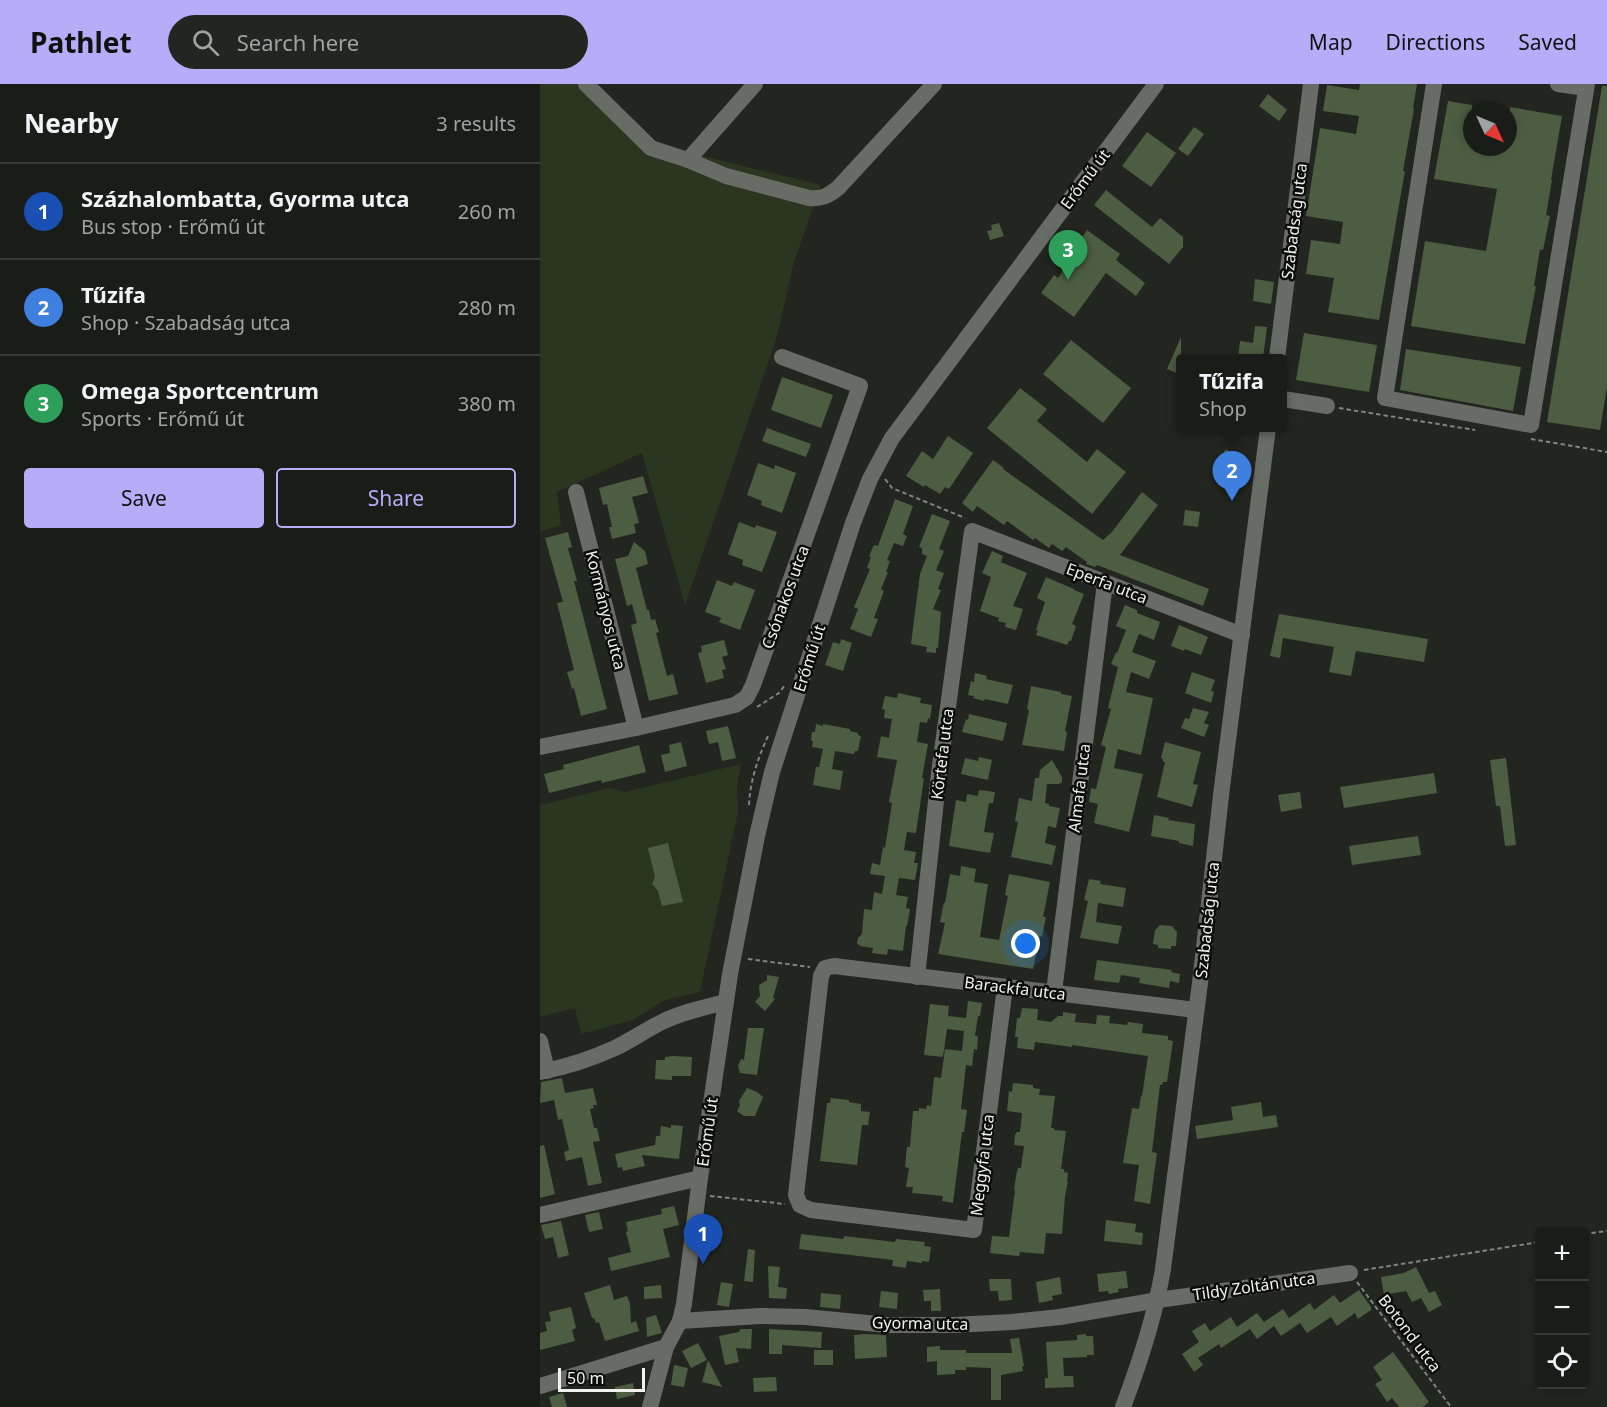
<!DOCTYPE html>
<html lang="en">
<head>
<meta charset="utf-8">
<style>
	body { margin:0; font-family:"Noto Sans",sans-serif; background:#232521; color:#f1f3f6 }
	.controls { position:absolute; right:18px; bottom:18px; display:grid; overflow:hidden; border-radius:6px; box-shadow:0 3px 9px #0003 }
	.controls button { width:54px; height:54px; display:grid; place-items:center; padding:0; border:0; border-bottom:2px solid #383a37; background:#1a1c18; color:#f1f3f6; font:30px sans-serif }
	.compass { position:absolute; left:923px; top:18px; width:54px; height:54px; border-radius:50%; background:#1a1c18; box-shadow:0 3px 9px #0003; rotate:134deg }
	.scale { position:absolute; left:18px; bottom:15px; width:87px; box-sizing:border-box; padding-left:6px; border:3px solid #f0f2ef; border-top:0; font-size:16px; line-height:21px; white-space:nowrap; color:#f0f2ef; -webkit-text-stroke:4px #0c0d0b; paint-order:stroke }
	.you { position:absolute; left:486px; top:860px; width:21px; height:21px; margin:-15px; border:4px solid #fff; border-radius:50%; background:#1a73e8; box-shadow:0 0 0 9px #1a73e833 }
	.badge { display:grid; place-items:center; width:39px; height:39px; border-radius:50%; background:#b6acf8; color:#fff; font-size:20px; font-weight:700 }
	.pin { position:absolute; translate:-50% -50px; filter:drop-shadow(0 2px 3px #0008) }
	.pin::after { content:''; position:absolute; top:32px; width:21px; height:18px; background:inherit; clip-path:polygon(0 0,100% 0,50% 100%) }
	.popup { position:absolute; left:636px; top:270px; width:111px; height:78px; box-sizing:border-box; display:grid; place-content:center; border-radius:6px; background:#1a1c18; filter:drop-shadow(0 2px 4px #0005); font-size:20px; white-space:nowrap; color:#9fa1a2 }
	.popup b { font-size:22px; color:#f1f3f6 }
	.popup::after { content:''; position:absolute; left:50%; top:100%; margin-left:-12px; border:12px solid transparent; border-top-color:#1a1c18 }
	.list { margin:0; padding:0; list-style:none }
	h2 { display:flex; justify-content:space-between; align-items:center; height:78px; margin:0; padding:0 24px; font-size:26px }
	h2 small { font-size:20px; font-weight:400; color:#9fa1a2 }
	.list li { display:grid; grid-template-columns:39px 1fr auto; gap:18px; align-items:center; box-sizing:border-box; height:96px; padding:0 24px; border-top:2px solid #383a37 }
	.list b { display:block; font-size:22px; white-space:nowrap }
	.list p { margin:0; font-size:20px; white-space:nowrap; color:#9fa1a2 }
	.list em { font-size:20px; font-style:normal; color:#9fa1a2 }
	.actions { display:flex; gap:12px; padding:18px 24px }
	.actions a { flex:1; padding:14px 0; border:2px solid #b6acf8; border-radius:6px; text-align:center; font-size:21px; color:#b6acf8 }
	.actions .main { background:#b6acf8; color:#111 }
	.icon { flex:none; width:33px; height:33px; fill:none; stroke:currentColor; stroke-width:2; stroke-linecap:round; stroke-linejoin:round }
	.map { position:relative; flex:none; width:1067px; height:1323px; overflow:hidden }
	header { display:flex; align-items:center; gap:36px; box-sizing:border-box; height:84px; padding:0 30px; background:#b6acf8; color:#111 }
	header strong { font-size:28px }
	nav { display:flex; gap:33px; margin-inline-start:auto; font-size:21px }
	.search { width:420px; height:54px; background:#232521; display:flex; align-items:center; gap:15px; box-sizing:border-box; padding:0 21px; border-radius:33px; color:#9fa1a2; font-size:22px }
	main { display:flex }
	aside { flex:1; background:#1a1c18 }
	.map>svg:first-child { display:block }
</style>
</head>
<body>
<header>
<strong>Pathlet</strong>
<div class="search"><svg class="icon" aria-label="search" viewBox="0 0 24 24"><circle cx="10" cy="10" r="6"/><path d="M15 15l6 6"/></svg>Search here</div>
<nav><a>Map</a><a>Directions</a><a>Saved</a></nav>
</header>
<main>
<aside>
<h2>Nearby<small>3 results</small></h2>
<ul class="list">
<li><span class="badge" style="background:#1a4fb4">1</span><div><b>Százhalombatta, Gyorma utca</b><p>Bus stop · Erőmű út</p></div><em>260 m</em></li>
<li><span class="badge" style="background:#3f7fe0">2</span><div><b>Tűzifa</b><p>Shop · Szabadság utca</p></div><em>280 m</em></li>
<li><span class="badge" style="background:#2e9e5b">3</span><div><b>Omega Sportcentrum</b><p>Sports · Erőmű út</p></div><em>380 m</em></li>
</ul>
<div class="actions"><a class="main">Save</a><a>Share</a></div>
</aside>
<div class="map">
<svg width="1067" height="1323" viewBox="0 0 1067 1323">
	<rect width="100%" height="100%" fill="#222520"/>
	<!-- green -->
	<g fill="#2a361f">
		<path d="M0 0H56L118 61 281 101 254 178 237 253 145 521 102 369 17 408 21 441 0 448Z"/>
		<path d="M201 680 197 702 198 728 160 908 125 916 93 936 41 950 35 924 0 933V721L70 704 85 708Z"/>
	</g>
	<!-- building -->
	<g fill="#4d5d41">
		<path d="M820 0H877L873 24 874 25 863 87H865L839 236 788 228 794 194 766 190 771 156 800 160 803 138 766 132 780 44 816 50 819 32 783 27 787 1 819 6Z"/>
		<path d="M1062 2H1067V303L1060 346 1007 338Z"/>
		<path d="M728 10 747 26 739 37 719 22Z"/>
		<path d="M908 17 932 21V63H968V27H970V23L1022 32 1011 96H1012L1006 131 1010 132 1003 166 1000 165 994 202H996L985 260 871 242 885 157 946 167 957 105 894 95Z"/>
		<path d="M654 43 664 50 648 72 638 65Z"/>
		<path d="M607 48 636 69 611 103 582 82Z"/>
		<path d="M566 106 612 143 620 134 643 153V163L629 180 554 121Z"/>
		<path d="M459 139 464 152 450 156 447 147 452 146 451 141Z"/>
		<path d="M547 146 580 170 576 176 605 199 596 212 566 189 534 233 501 209 514 191 518 194 539 165 536 162Z"/>
		<path d="M715 195 734 198 731 220 713 217Z"/>
		<path d="M715 242 727 243 723 274H698L700 257 713 259Z"/>
		<path d="M764 249 837 261 829 308 756 296Z"/>
		<path d="M641 253V291L627 285Z"/>
		<path d="M531 256 591 304 563 339 503 290Z"/>
		<path d="M866 265 981 283 973 327 860 306Z"/>
		<path d="M242 293 293 311 281 344 231 326Z"/>
		<path d="M480 304 507 325 497 337 547 378 557 365 586 388 552 430 447 344Z"/>
		<path d="M227 344 271 360 266 373 222 357Z"/>
		<path d="M408 352 433 369 409 405 405 403 400 410 385 401 384 403 366 392 382 367 393 375Z"/>
		<path d="M686 365 712 384 707 392 680 373Z"/>
		<path d="M453 376 464 384 463 385 563 456 572 448 602 408 618 421 580 471 669 505 663 522 557 481 555 483 546 480 547 478 526 463 522 467 512 460 509 464 495 454 493 456 467 437 464 441 437 422 433 428 422 419Z"/>
		<path d="M218 379 234 385 235 381 256 389 242 429 221 421 222 417 207 411Z"/>
		<path d="M103 392 108 409 92 413 99 439 94 440 96 449 72 455 69 443H72L67 420 63 421 59 404Z"/>
		<path d="M355 415 373 422 363 450 367 452 363 462 354 459 347 476 350 477 346 488H348L341 505 344 507 334 534 338 535 331 553 310 545 318 525 314 523 330 485 327 484 331 473 329 472 334 461 338 462Z"/>
		<path d="M645 426 660 428 658 443 643 441Z"/>
		<path d="M392 430 410 437 399 465 404 467 396 486 404 489 398 505 401 506 393 525 401 528 398 564H396V569L386 568 387 563 371 560 380 490 387 472 382 470V464L379 463Z"/>
		<path d="M199 438 215 444 216 441 237 448 222 488 202 481 203 476 188 470Z"/>
		<path d="M28 448 32 463 28 464 37 497H34L67 625 41 632 34 604 32 605 27 588 34 586 17 519 23 518 5 454Z"/>
		<path d="M94 458 105 467 108 480 96 484 107 526H109L111 536 115 535 119 548 116 549 127 592 133 590 138 610 109 617 91 541 97 539 92 520 87 522 75 475 88 472Z"/>
		<path d="M452 467 463 472 461 478 487 489 473 522 483 525 476 546 465 543 466 539 458 537 459 534 440 527 451 493 442 489Z"/>
		<path d="M506 493 534 505V506L544 510 532 540 536 542 531 557H529L527 561 496 551 498 547 496 546 505 518 497 514Z"/>
		<path d="M177 496 192 502 194 498 215 506 200 546 179 538 181 534 165 528Z"/>
		<path d="M585 521 597 526V529L620 538 614 556 599 550 592 568 616 577 609 595 591 588 586 608 613 614 601 671 578 665 574 684 603 690 589 748 554 739 558 720 549 718 551 704 556 705 566 663 561 661 571 625 568 624 578 583 571 580 576 568 577 569 586 546 576 542Z"/>
		<path d="M739 530 888 555 884 578 816 567 811 592 789 588 794 563 743 554 740 574 730 572Z"/>
		<path d="M639 541 668 553 661 571 645 565 644 567 631 562Z"/>
		<path d="M301 555 312 559 303 587 285 581 293 558 300 560Z"/>
		<path d="M184 556 188 571 182 573 186 585 182 586 184 594 166 599 158 569 162 568 161 562Z"/>
		<path d="M652 588 675 596 671 607 674 608 671 619 645 609Z"/>
		<path d="M435 589 447 592 446 595 473 601 468 620 445 615 444 617 433 614 434 612 428 611 431 597 434 598Z"/>
		<path d="M491 602 521 608V610L532 612 525 647 527 648 524 667 482 661 489 626 487 625Z"/>
		<path d="M358 609 381 614 380 619 392 621 390 635 388 634 387 639 380 638 377 658 388 660 382 694H384L376 749 367 748 364 766 376 768 374 779H378L375 796 359 794 356 811 368 813 366 824 370 825 367 842H366L363 867 348 865 347 871 332 869 333 864 320 862 317 859 318 854 322 850 324 825 332 826 334 808 342 810 345 792 330 790 332 779 340 781 343 763 345 764 352 719 349 718 357 676 337 673 341 652 349 654 352 635 344 634 345 626 342 625 345 612 357 614Z"/>
		<path d="M653 624 669 628 664 639 669 641 664 653 641 644 645 634 649 635Z"/>
		<path d="M429 630 467 639 463 657 422 648 426 635 428 636Z"/>
		<path d="M276 640 283 642V640L310 645V647L318 649V651L321 652 318 667H315L314 670 295 667 292 685 303 687 300 706 273 701 276 683H279L283 665 272 663 273 657H271L272 648H275Z"/>
		<path d="M188 642 196 674 182 677 178 658 169 660 166 647Z"/>
		<path d="M141 658 147 682 125 688 121 671 130 669 129 661Z"/>
		<path d="M625 658 661 668 653 700 658 701 652 723 617 713 625 678H623V675L621 674Z"/>
		<path d="M99 661 106 688 62 699 61 696 9 709 4 690 24 685 23 681Z"/>
		<path d="M439 673 452 676 448 696 421 690 425 674 438 677Z"/>
		<path d="M966 674 976 761 965 762 960 722H956L950 676Z"/>
		<path d="M512 676 522 693V698L519 700H507L505 719 509 720V722L520 724 516 744 508 742 505 759 516 762 512 781 471 773 478 738 475 737 479 714 492 717 495 694H499L500 686Z"/>
		<path d="M894 689 897 709 804 724 800 703Z"/>
		<path d="M439 706 455 708 453 719H449L444 748 454 749 450 769 409 762 416 716 426 718 427 710 438 712Z"/>
		<path d="M760 708 762 724 741 728 738 711Z"/>
		<path d="M614 731 629 734 628 736 655 740 653 762 639 759V757L611 752Z"/>
		<path d="M878 752 881 771 812 781 809 762Z"/>
		<path d="M128 759 143 818 122 822 118 807 112 800 115 793 108 764Z"/>
		<path d="M421 782 436 785 434 798 448 800 440 853 459 856 468 812 465 811 469 790 510 798 503 833H506L502 853 500 852 493 885 398 870 405 839 400 838 404 818 405 819 410 790 420 792Z"/>
		<path d="M549 795 561 797 560 800 586 804 583 823 558 819 556 838 582 842 578 860 540 854 548 817 544 816Z"/>
		<path d="M620 841 632 842 637 848 636 862H631V865L618 864V861L613 860 615 846Z"/>
		<path d="M557 876 632 886 631 888 640 890 639 899 630 897 629 904 599 899 600 894 581 891 579 899 554 896Z"/>
		<path d="M227 891 239 893 233 914 235 915 225 927 215 918 220 912 219 901 227 896Z"/>
		<path d="M428 917 442 919 440 932H438L435 952H438L437 966 434 965 432 982 426 981 421 1025 427 1026 424 1048H422L413 1119 402 1117 403 1112 372 1109 373 1103H366L369 1084 365 1083 367 1063H370L373 1027H379V1024L386 1025 387 1021 391 1022 394 993 401 994 405 965 422 967 424 947 407 945 403 973 384 971 390 920 409 922 408 932 426 934Z"/>
		<path d="M482 924 498 925 497 936 511 938 518 932H523V928L536 930 535 938 556 940 557 931 570 932 569 939 587 941 588 938 603 940 602 949 628 952V956L633 957 627 998H623L622 1001H620L612 1068 617 1069 610 1120 594 1117 599 1081 583 1079 592 1024 599 1025 601 1012H602L608 972 532 961V963L495 958 494 966 477 964 478 953H475L477 934H480Z"/>
		<path d="M208 944H224L217 991 200 989 198 982 201 975 204 976Z"/>
		<path d="M133 972 152 973 151 992H132V996L115 995 116 976H125V973Z"/>
		<path d="M22 994 25 1009 53 1004 57 1021H53L54 1024 50 1025 54 1044H57L60 1057 53 1058 62 1099 48 1102 42 1073 26 1077 24 1068 29 1066 22 1035 18 1036 14 1016 0 1019 1 998Z"/>
		<path d="M473 999 493 1001V1004L500 1005 499 1011 515 1012 511 1044H514V1046L526 1047 521 1085H524V1088L528 1089 527 1097H528L525 1112 522 1150 506 1149 504 1170 480 1168 479 1172 450 1169 452 1152 469 1153 475 1106H474L476 1092 478 1084H481L484 1062 474 1061 475 1051 477 1048H480L482 1029 467 1027 469 1007 472 1008Z"/>
		<path d="M207 1004 217 1008 223 1013 215 1032H204L197 1027 200 1021 199 1017Z"/>
		<path d="M291 1014 309 1016V1018L321 1020V1027L330 1028 328 1041H322L317 1081 280 1077 287 1019H290Z"/>
		<path d="M721 1018 723 1033 736 1031 738 1043 657 1055 655 1042 693 1036 691 1023Z"/>
		<path d="M131 1041 143 1042 139 1075 102 1071 105 1082 83 1087 82 1083 78 1084 75 1070 115 1061 116 1052H120L121 1042 131 1044Z"/>
		<path d="M4 1061 15 1110 0 1114V1062Z"/>
		<path d="M134 1122 139 1141 123 1145 130 1173 71 1187 68 1174 91 1168 86 1148 88 1147 86 1138 122 1130 121 1125Z"/>
		<path d="M59 1128 63 1145 49 1148 45 1131Z"/>
		<path d="M566 1136 596 1140 595 1148 603 1149 602 1161 564 1157Z"/>
		<path d="M21 1137 29 1171 18 1174 13 1153 5 1155 1 1141Z"/>
		<path d="M261 1150 303 1155 304 1152 355 1158 356 1155 385 1158 384 1162 391 1163 389 1178 382 1177V1179L367 1177 366 1184 352 1182 353 1176 259 1165Z"/>
		<path d="M208 1165 215 1166 213 1198 204 1197Z"/>
		<path d="M228 1182 240 1183 238 1203 247 1204 246 1215 229 1214Z"/>
		<path d="M876 1183 889 1209 895 1207 902 1221 889 1228 881 1214 872 1218 866 1207 844 1211 841 1193 864 1189Z"/>
		<path d="M586 1187 588 1204 578 1205 579 1208 569 1210 568 1207 559 1208 557 1190Z"/>
		<path d="M520 1193 522 1210 512 1212 513 1216 499 1219 496 1198Z"/>
		<path d="M449 1195H471L472 1216 459 1217 458 1207H450Z"/>
		<path d="M181 1198 193 1200 189 1223 177 1221Z"/>
		<path d="M70 1201 74 1216 87 1212 90 1220 91 1239 96 1237 99 1247 65 1257 59 1238 56 1239 54 1234H52L44 1209Z"/>
		<path d="M121 1201 122 1214 104 1215V1203Z"/>
		<path d="M400 1205 401 1227H391V1217H384L383 1206Z"/>
		<path d="M819 1206 831 1223V1226L818 1235 815 1229 797 1242 791 1233 767 1249 760 1239 741 1252 734 1242 717 1255 710 1245 681 1264 679 1260 658 1274 663 1281 654 1288 642 1270 659 1258 652 1247 665 1239 670 1247 691 1233 697 1243 717 1229 724 1238 743 1225 749 1234 770 1219 774 1226 794 1211 800 1219Z"/>
		<path d="M341 1207 358 1209 357 1225 339 1223Z"/>
		<path d="M281 1209 301 1211 300 1225 280 1223Z"/>
		<path d="M31 1223 36 1244 32 1246 35 1257 0 1266V1249L7 1247 5 1238 11 1237 9 1228Z"/>
		<path d="M116 1231 122 1249 107 1253 106 1234Z"/>
		<path d="M200 1245H212L211 1265 196 1264 199 1278 185 1281 179 1252 199 1248Z"/>
		<path d="M229 1245 282 1248 281 1264 242 1261V1270H229Z"/>
		<path d="M324 1250 346 1251 347 1273 315 1275 314 1251Z"/>
		<path d="M546 1250V1252H553L554 1271H547V1273L523 1274 524 1292H533L534 1303 505 1304V1294H508L506 1258 537 1256V1251Z"/>
		<path d="M479 1254 484 1282 482 1283 483 1287 461 1291V1316H451V1284L426 1283V1286H415V1290L397 1291V1277L387 1278V1263L400 1262V1266H426V1269H472L470 1255Z"/>
		<path d="M158 1259 167 1276 151 1284 142 1267Z"/>
		<rect x="274" y="1266" width="19" height="15"/>
		<path d="M853 1268 889 1318 883 1323H859L852 1314 847 1318 835 1300 842 1296 833 1283Z"/>
		<path d="M168 1276 182 1303 162 1298Z"/>
		<path d="M134 1281 148 1284 144 1303 131 1301Z"/>
		<path d="M236 1293 237 1307 214 1308 213 1294Z"/>
		<path d="M93 1299 95 1311 77 1315 75 1303Z"/>
		<path d="M23 1309 27 1323H12L9 1313Z"/>
	</g>
	<g fill="none" stroke-linecap="round" stroke-linejoin="round">
		<!-- path -->
		<g stroke="#818480" stroke-width="2" stroke-dasharray="4.5 3" stroke-linecap="butt">
			<path d="M799 324 935 346"/>
			<path d="M991 355 1067 368"/>
			<path d="M345 395 352 404 425 434"/>
			<path d="M217 623 239 609 245 601"/>
			<path d="M209 721C210 697 218 674 228 652"/>
			<path d="M208 875 270 883"/>
			<path d="M170 1112 245 1120"/>
			<path d="M1044 1150 1067 1147"/>
			<path d="M824 1186 999 1158"/>
			<path d="M817 1198 911 1323"/>
		</g>
		<!-- minor -->
		<g stroke="#686c66" stroke-width="16">
			<path d="M46 0 111 64 148 76 186 92 269 114C282 115 288 112 298 104L394 0"/>
			<path d="M894 0 845 314 991 341 1047 0"/>
			<path d="M1018 0 1046 4"/>
			<path d="M148 76 215 0"/>
			<path d="M737 274 771 0"/>
			<path d="M743 315 787 322"/>
			<path d="M36 408 96 644"/>
			<path d="M0 663 96 644 195 621 207 613 213 601 320 302 242 273"/>
			<path d="M377 893 399 689 432 447 702 551"/>
			<path d="M465 903 434 1146 271 1126 260 1121 256 1111 281 892 285 884 294 882 656 926"/>
			<path d="M514 908 565 499"/>
			<path d="M0 957 7 987"/>
			<path d="M0 988C26 983 51 975 75 964 92 956 107 945 124 937 143 928 165 923 186 918"/>
			<path d="M0 1131 160 1094"/>
			<path d="M140 1237 220 1232 265 1233 348 1241H414L472 1238 520 1233 618 1216 810 1189"/>
			<path d="M0 1302 126 1263"/>
			<path d="M110 1323 126 1263 140 1237 144 1220 160 1094 190 890 217 752 232 688 313 439 330 395 352 354 616 0"/>
			<path d="M583 1323C600 1278 615 1233 623 1185L660 899 682 703 728 344"/>
		</g>
	</g>
	<g text-anchor="middle" dominant-baseline="central" stroke-width="5" stroke-linejoin="round" paint-order="stroke">
		<!-- street labels -->
		<g font-size="16" fill="#f0f2ef" stroke="#0c0d0b">
			<text transform="translate(545 95) rotate(-53)">Erőmű út</text>
			<text transform="translate(754 137) rotate(-83)">Szabadság utca</text>
			<text transform="translate(567 499) rotate(21)">Eperfa utca</text>
			<text transform="translate(245 513) rotate(-70)">Csónakos utca</text>
			<text transform="translate(66 526) rotate(76)">Kormányos utca</text>
			<text transform="translate(269 574) rotate(-72)">Erőmű út</text>
			<text transform="translate(402 670) rotate(-83)">Körtefa utca</text>
			<text transform="translate(539 704) rotate(-83)">Almafa utca</text>
			<text transform="translate(667 836) rotate(-84)">Szabadság utca</text>
			<text transform="translate(475 904) rotate(7)">Barackfa utca</text>
			<text transform="translate(167 1048) rotate(-82)">Erőmű út</text>
			<text transform="translate(442 1081) rotate(-83)">Meggyfa utca</text>
			<text transform="translate(714 1202) rotate(-8)">Tildy Zoltán utca</text>
			<text transform="translate(380 1239) rotate(1)">Gyorma utca</text>
			<text transform="translate(870 1249) rotate(53)">Botond utca</text>
		</g>
	</g>
</svg>
<div class="controls">
<button>+</button>
<button>−</button>
<button><svg class="icon" aria-label="locate" viewBox="0 0 24 24"><circle cx="12" cy="12" r="6"/><path d="M12 2v4M12 18v4M2 12h4M18 12h4"/></svg></button>
</div>
<svg class="compass" viewBox="-18 -18 36 36"><path d="M0-13l5 13h-10z" fill="#e53935"/><path d="M0 13l5-13h-10z" fill="#9fa1a2"/></svg>
<div class="scale">50 m</div>
<div class="you"></div>
<div class="pin badge" style="left:163px;top:1180px;background:#1a4fb4">1</div>
<div class="pin badge" style="left:692px;top:417px;background:#3f7fe0">2</div>
<div class="popup"><b>Tűzifa</b>Shop</div>
<div class="pin badge" style="left:528px;top:196px;background:#2e9e5b">3</div>
</div>
</main>
</body>
</html>
